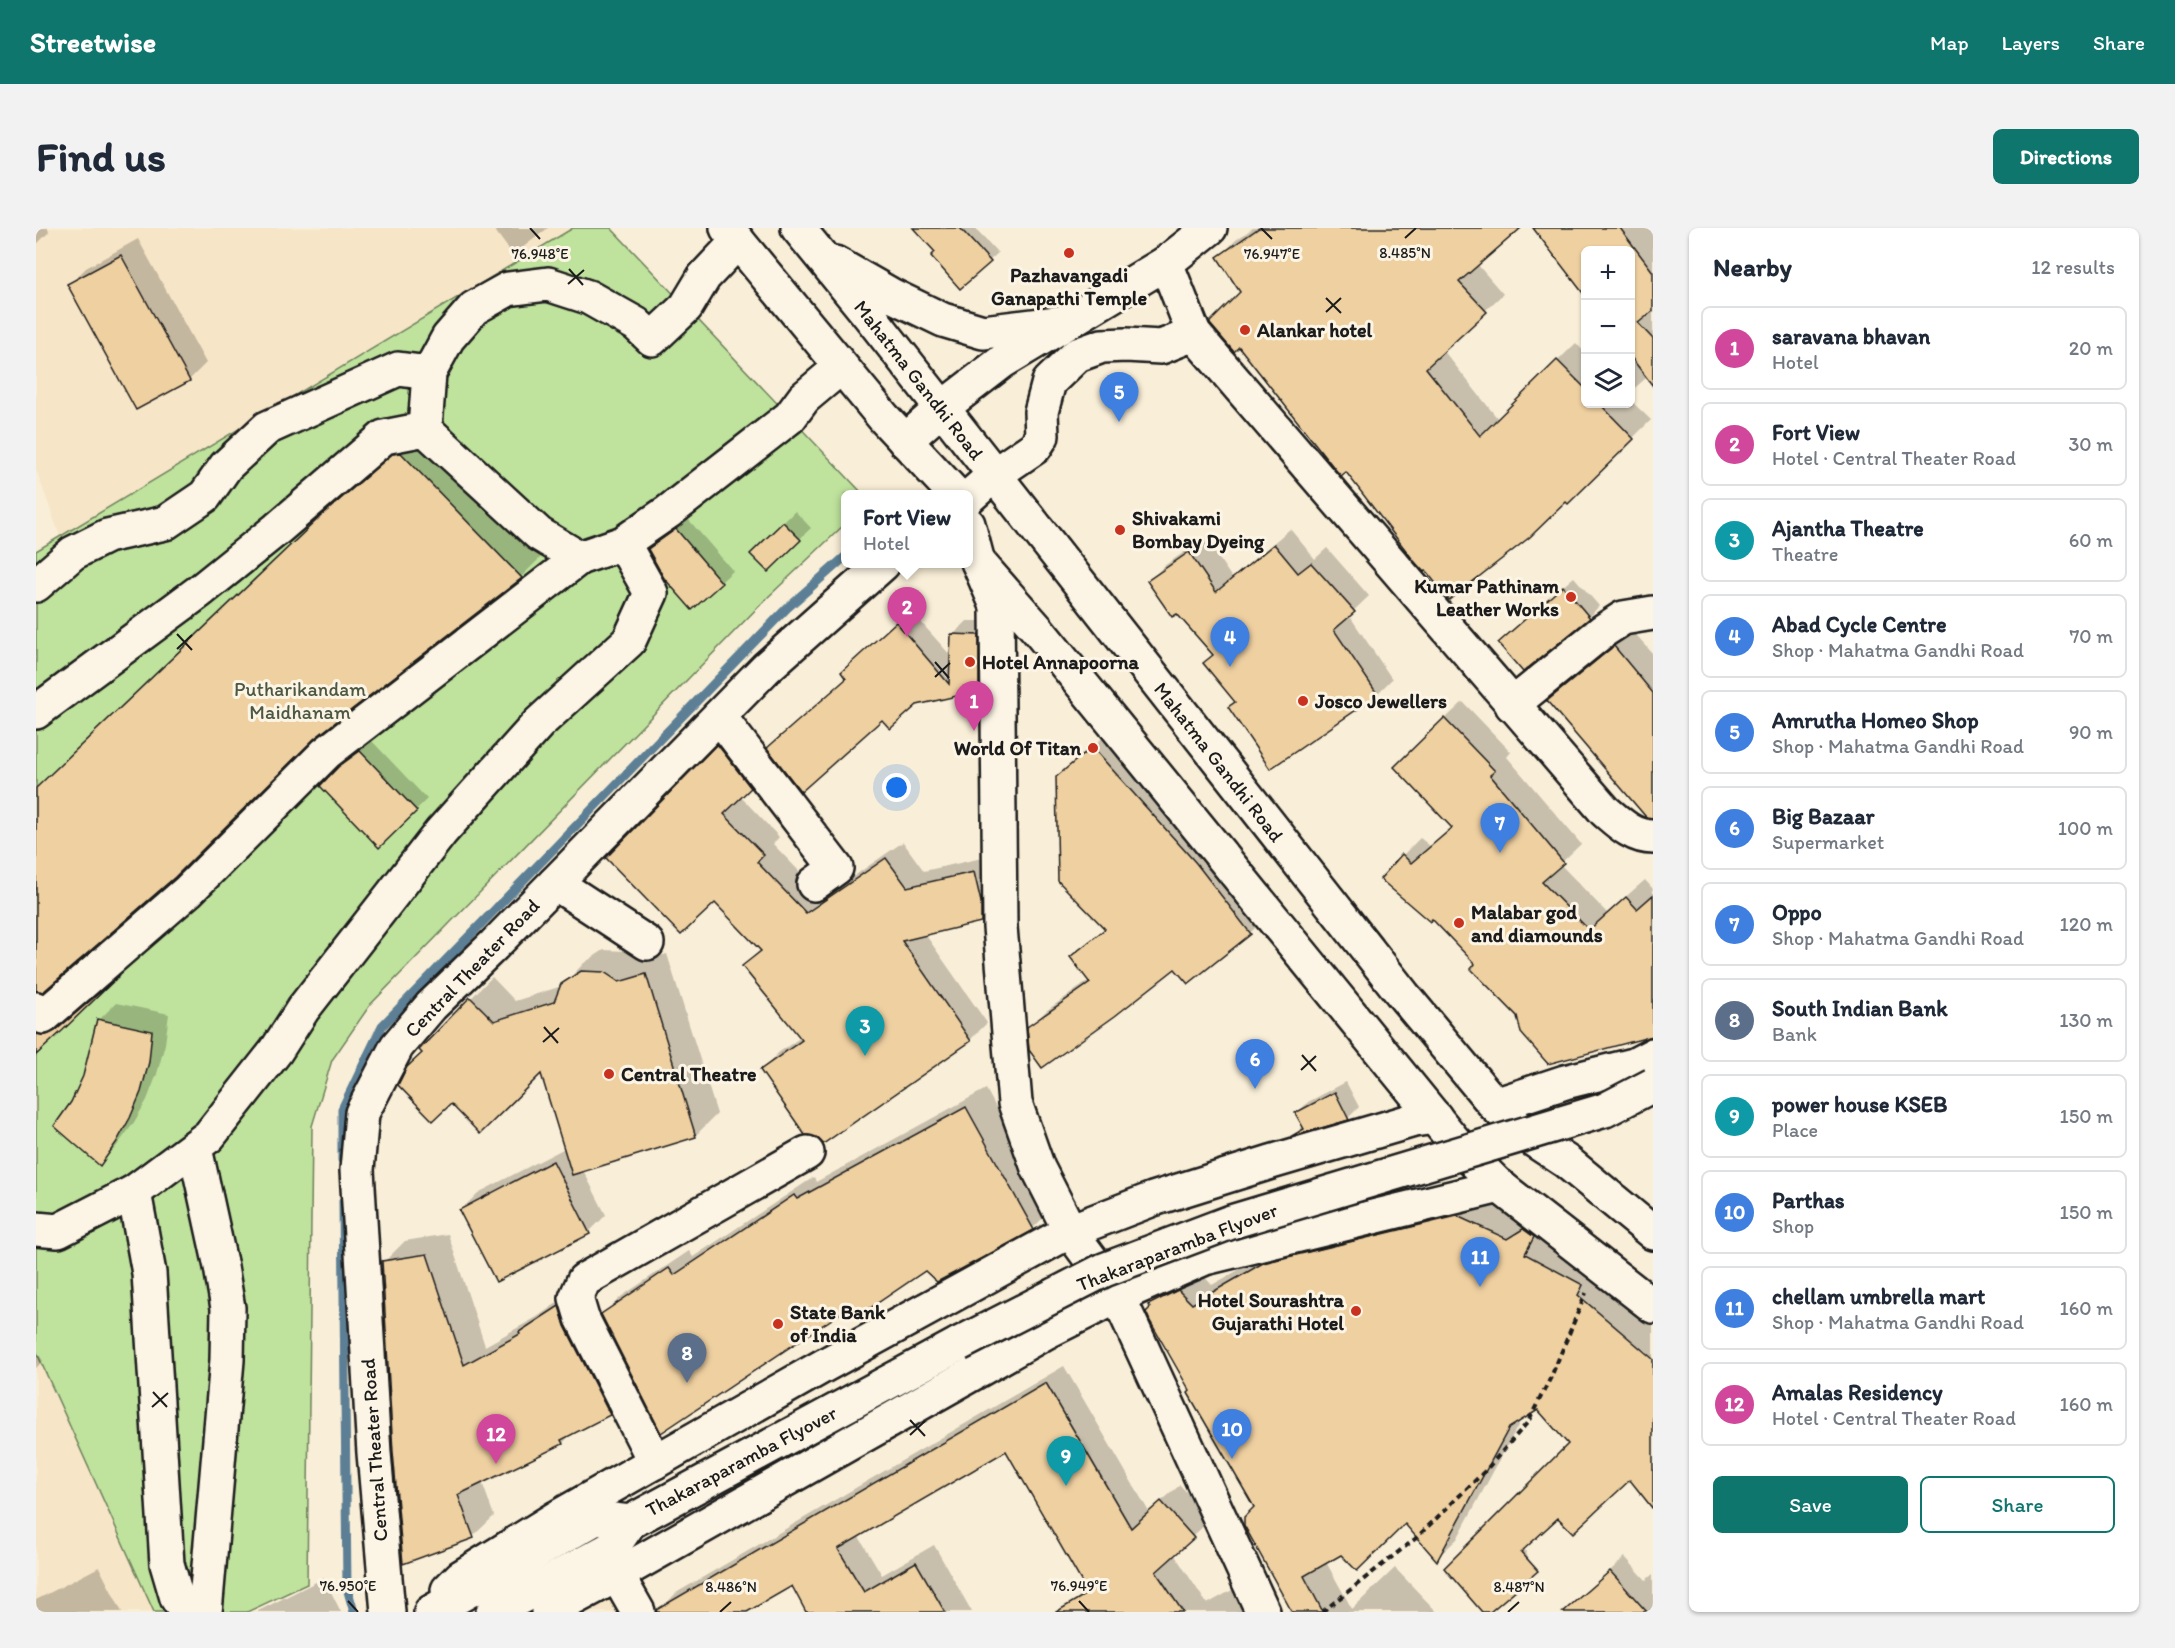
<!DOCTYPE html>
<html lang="en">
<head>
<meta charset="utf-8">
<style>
	body { margin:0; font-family:Itim,sans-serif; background:#f2f2f3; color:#1f2937 }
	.controls { position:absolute; right:18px; top:18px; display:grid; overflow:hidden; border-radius:9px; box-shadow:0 2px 4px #0004 }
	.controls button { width:54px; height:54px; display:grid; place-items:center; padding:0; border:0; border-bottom:2px solid #e0e1e3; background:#fff; color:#1f2937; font:30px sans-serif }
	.you { position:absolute; left:861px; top:560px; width:21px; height:21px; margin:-15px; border:4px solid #fff; border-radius:50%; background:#1a73e8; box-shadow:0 0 0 9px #1a73e833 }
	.badge { display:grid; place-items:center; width:39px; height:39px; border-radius:50%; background:#0f766e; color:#fff; font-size:20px; font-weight:700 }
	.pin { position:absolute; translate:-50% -50px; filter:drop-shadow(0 2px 3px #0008) }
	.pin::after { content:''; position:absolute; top:32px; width:21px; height:18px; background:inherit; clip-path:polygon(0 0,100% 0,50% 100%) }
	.popup { position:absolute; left:805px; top:262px; width:132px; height:78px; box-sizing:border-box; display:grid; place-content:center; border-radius:9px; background:#fff; filter:drop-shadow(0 2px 4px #0005); font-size:20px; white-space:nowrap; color:#747a83 }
	.popup b { font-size:22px; color:#1f2937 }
	.popup::after { content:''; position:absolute; left:50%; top:100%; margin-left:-12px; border:12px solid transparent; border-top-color:#fff }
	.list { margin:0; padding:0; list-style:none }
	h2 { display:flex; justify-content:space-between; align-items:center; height:78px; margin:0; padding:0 24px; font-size:26px }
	h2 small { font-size:20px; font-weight:400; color:#747a83 }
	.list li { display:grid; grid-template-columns:39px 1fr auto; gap:18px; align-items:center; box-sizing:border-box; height:84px; margin:0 12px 12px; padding:0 12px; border:2px solid #e0e1e3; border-radius:9px }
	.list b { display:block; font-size:22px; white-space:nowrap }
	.list p { margin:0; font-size:20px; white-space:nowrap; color:#747a83 }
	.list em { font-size:20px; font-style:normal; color:#747a83 }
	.actions { display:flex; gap:12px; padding:18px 24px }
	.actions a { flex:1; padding:14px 0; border:2px solid #0f766e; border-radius:9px; text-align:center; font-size:21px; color:#0f766e }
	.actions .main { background:#0f766e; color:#fff }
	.icon { flex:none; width:33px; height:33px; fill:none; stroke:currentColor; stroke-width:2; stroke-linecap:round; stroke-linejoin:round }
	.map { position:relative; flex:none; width:1617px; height:1384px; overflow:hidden; border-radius:9px }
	header { display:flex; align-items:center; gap:36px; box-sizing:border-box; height:84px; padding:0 30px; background:#0f766e; color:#fff }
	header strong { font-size:28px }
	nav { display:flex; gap:33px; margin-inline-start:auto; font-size:21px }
	.intro { display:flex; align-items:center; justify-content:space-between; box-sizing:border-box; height:144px; padding:0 36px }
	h1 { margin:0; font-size:42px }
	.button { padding:15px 27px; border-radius:9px; background:#0f766e; color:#fff; font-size:21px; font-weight:700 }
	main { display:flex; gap:36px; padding:0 36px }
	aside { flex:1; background:#fff; border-radius:9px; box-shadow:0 2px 4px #0004 }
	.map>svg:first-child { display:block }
</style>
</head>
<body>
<header>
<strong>Streetwise</strong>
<nav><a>Map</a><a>Layers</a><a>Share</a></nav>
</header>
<div class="intro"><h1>Find us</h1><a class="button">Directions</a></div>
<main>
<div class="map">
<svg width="1617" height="1384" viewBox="0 0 1617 1384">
	<rect width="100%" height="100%" fill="#f9eed7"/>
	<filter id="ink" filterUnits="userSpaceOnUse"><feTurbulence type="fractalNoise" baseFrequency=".0167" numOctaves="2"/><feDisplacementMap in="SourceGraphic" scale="12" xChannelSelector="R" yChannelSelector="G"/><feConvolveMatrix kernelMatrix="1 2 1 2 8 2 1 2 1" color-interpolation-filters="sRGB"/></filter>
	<g filter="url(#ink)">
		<!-- built -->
		<g fill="#f6e5c7">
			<path d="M0 0H537L24 308 0 241Z"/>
			<path d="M0 1123 72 1283 118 1384H0Z"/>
			<path d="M582 1355 599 1384H531Z"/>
		</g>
		<!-- green -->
		<path fill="#bfe39d" stroke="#6e805c" stroke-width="1.5" d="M537 0H575L827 266H810L809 296 730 371 334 777 296 832 276 898 271 1356 211 1384H118L0 1123V323Z"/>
		<!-- shadow -->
		<g fill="#0003">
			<path d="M0 0H12L13 4 0 17Z"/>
			<path d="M457 0H512L477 27Z"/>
			<path d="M880 0H939L962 25 953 33 901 24Z"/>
			<path d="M1217 0H1482L1441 36 1467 66 1407 122 1462 191 1540 115 1550 126V176H1594V172L1615 192 1532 274 1206 64 1183 29 1200 12Z"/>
			<path d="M1499 0H1615L1617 3V144L1594 164V22H1550Z"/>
			<path d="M102 11 170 135 153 152 33 57 50 40Z"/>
			<path d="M381 204 507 327 485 349 278 509 4 762 8 770 35 785 44 781 73 756 0 825V561L309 266Z"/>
			<path d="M759 283 775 300 732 342 716 326Z"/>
			<path d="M652 291 697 343 656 380 614 321 625 310Z"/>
			<path d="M1254 301 1279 331 1291 320 1333 368 1313 387 1356 451 1341 466 1194 479 1200 473 1178 427 1113 353 1128 338 1169 310 1196 350Z"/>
			<path d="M1538 349 1563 378 1553 389 1474 404Z"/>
			<path d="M874 382 916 429 917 407 931 393H956V448L942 462 880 476 846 490 747 506 811 450 820 431Z"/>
			<path d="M1596 402 1617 426V589L1513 473 1531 455Z"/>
			<path d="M1427 474 1475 524 1471 529 1545 616 1524 636 1571 685 1609 652 1617 661V807L1482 787 1442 736 1367 627 1384 610 1394 618 1417 598 1377 521Z"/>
			<path d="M699 501 730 542 704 568 743 609 737 616 788 669 867 614 888 643 955 628 961 676 944 693 889 706 951 795 934 812 726 842 742 825 765 809 708 738 725 721 679 672 572 630Z"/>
			<path d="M1073 504 1230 689 1214 705 1152 754 1140 738 993 800 1010 783 1054 752 1036 729 1070 699 1022 550Z"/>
			<path d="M336 513 391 571 343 618 286 558 316 528Z"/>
			<path d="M568 722 589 723 605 733 631 726 681 886 660 907 547 942 570 987 553 1004 425 982 442 965 529 920 506 844 388 824 385 821 456 749 479 773 526 758 548 735Z"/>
			<path d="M80 775 133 786 129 816 121 846 111 872 97 896 80 919 64 936 36 875 48 849 63 792Z"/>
			<path d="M1310 854 1323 879 1312 890 1259 906 1268 897 1261 885 1272 874Z"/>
			<path d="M950 861 1015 982 997 1000 890 1041 814 1077 567 1086 586 1068 653 1023 657 1029 778 949 780 954Z"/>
			<path d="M1441 969 1492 992 1561 1047 1617 1095V1251L1594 1250 1523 1288 1488 1319 1497 1343 1452 1384H1448L1410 1340 1534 1216 1503 1180 1486 1190 1421 1311 1401 1330 1369 1293 1290 1334 1316 1381 1359 1340 1401 1384H1250L1257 1382 1219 1279 1156 1163 1114 1077 1134 1057 1163 1043 1176 1057 1249 1016Z"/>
			<path d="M412 1006 449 1118 501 1089 544 1059 594 1165 573 1186 537 1204 527 1215 446 1254 458 1288 437 1308 368 1334 348 1034 369 1013Z"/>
			<path d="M0 1122 7 1133 0 1140Z"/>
			<path d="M1028 1138 1113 1284 1144 1257 1175 1291 1138 1326 1171 1376 1216 1351 1239 1384H1042L1037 1375 1051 1361 970 1221 822 1307 846 1347 898 1317 936 1384H772L756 1356 708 1384H622L640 1365Z"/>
			<path d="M1589 1329 1610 1352 1617 1346V1384H1544L1537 1377Z"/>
			<path d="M63 1339 86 1384H0V1372Z"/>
			<path d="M288 1350 305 1384H220Z"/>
		</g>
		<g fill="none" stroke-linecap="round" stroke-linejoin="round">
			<!-- stream -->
			<g stroke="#5c7f95" stroke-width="9">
				<path d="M306 932V881L346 798 751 380 810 328"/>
				<path d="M307 973 311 1360 318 1384"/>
			</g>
		</g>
		<!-- building -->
		<g fill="#efd0a1" stroke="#1c1c1c" stroke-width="1.5">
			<path d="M877 0H924L955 34 924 61 895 28 899 24Z"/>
			<path d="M1223 0H1485L1423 54 1451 84 1390 140 1444 208 1521 132 1550 161V176H1564L1598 211 1532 276 1530 274 1494 309 1413 372 1390 343 1388 344 1378 333 1310 244 1305 248 1299 241 1203 119 1198 124 1174 96V94L1204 64 1181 29Z"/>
			<path d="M1497 0H1584L1617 44V83L1602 95 1617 111V158L1594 128V22H1550V69Z"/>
			<path d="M85 27 154 153 100 182 31 56Z"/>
			<path d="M365 225 486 350 279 510 139 649 7 764 0 763V560L284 289 356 226Z"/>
			<path d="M747 294 765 312 732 344 714 326Z"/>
			<path d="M640 301 686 355 656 382 628 350 612 321Z"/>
			<path d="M1238 316 1262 345 1275 335 1319 384 1298 402 1342 467 1234 541 1192 479 1199 474 1167 435 1177 427 1141 386 1136 389 1111 353 1153 324 1180 364Z"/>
			<path d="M1527 358 1554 390 1487 444 1462 415Z"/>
			<path d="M860 394 913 456 915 406 943 407V463L881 477 854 501 846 492 765 564 731 520 810 451 805 444Z"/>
			<path d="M1578 418 1617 465V590L1610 589 1511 473Z"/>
			<path d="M1408 490 1459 543 1454 547 1528 635 1506 654 1553 702 1590 669 1601 681 1617 667V808L1512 836 1485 805 1481 788 1435 741 1439 736 1396 691 1394 694 1344 651 1366 626 1375 635 1416 600 1358 539Z"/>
			<path d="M681 516 715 560 688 586 728 627 721 634 770 685 850 630 871 659 938 644 945 674V694L866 713 935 813 787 916 780 909 769 907 724 842 766 812 706 738 725 723 679 675 645 707 570 630Z"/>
			<path d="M1056 519 1160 635 1215 706 1152 756 1139 741 1079 788 1006 840 993 822 991 799 1054 755 1034 729 1069 701 1022 653 1020 549Z"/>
			<path d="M324 523 381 583 343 620 284 558 302 539Z"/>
			<path d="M545 743 568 744 583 754 610 746 660 909 536 947 505 846 444 906 415 876 397 893 362 857 371 839 386 825 383 822 434 769 458 793 518 774 525 756Z"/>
			<path d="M84 747 26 803 0 827V806L10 807 19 803Z"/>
			<path d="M61 791 116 803 113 834 105 864 94 890 80 915 64 938 18 898 35 874 47 848Z"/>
			<path d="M1299 864 1313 892 1254 909 1268 901 1259 885Z"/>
			<path d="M930 879 998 1002 901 1054 889 1043 821 1089 814 1079 625 1205 565 1086 633 1040 638 1047 758 967 761 971Z"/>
			<path d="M517 933 554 1006 460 1054 423 982Z"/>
			<path d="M1421 988 1471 1011 1487 1001 1498 1009 1489 1026 1547 1057 1542 1067 1617 1131V1281L1594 1252 1537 1305 1522 1290 1485 1324 1502 1343 1454 1384H1446L1408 1340 1532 1216 1502 1182 1473 1200 1401 1333 1369 1296 1321 1343 1305 1327 1268 1348 1287 1384H1256L1208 1297V1289L1218 1279 1152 1165 1154 1163 1114 1093 1110 1084 1114 1080 1112 1077 1142 1062 1156 1076 1227 1035Z"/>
			<path d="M391 1026 428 1137 484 1106 483 1104 523 1078 529 1098 574 1187 525 1212 527 1216 422 1267 438 1310 367 1336 357 1224 346 1033Z"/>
			<path d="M1010 1155 1095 1300 1125 1273 1158 1310 1120 1344 1147 1384H1020L1052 1365 970 1223 802 1321 828 1364 880 1334 909 1384H770L756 1358 711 1384H621L620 1382Z"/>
			<path d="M1574 1343 1611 1384H1527Z"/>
		</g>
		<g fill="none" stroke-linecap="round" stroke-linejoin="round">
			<!-- minor casing -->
			<g stroke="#1c1c1c" stroke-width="38">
				<g id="minor">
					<path d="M1130 35 1158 106 1569 583C1583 595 1597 609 1617 609"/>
					<path d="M389 201 393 145 412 110 438 80 472 61 512 56 552 69 600 96 616 111 650 79 668 49 702 13"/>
					<path d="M869 213 906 180 967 133 1130 35 1174 0"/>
					<path d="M932 270 958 247 999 219 1006 208 1005 184 1013 154 1041 127 1066 118 1090 117 1125 119 1158 106"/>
					<path d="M944 338 961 378 964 699 979 875 1002 940 1034 1003 1082 1068 1227 1384"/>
					<path d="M0 357 37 325 71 308 129 295 169 268 190 238 231 200 362 141 393 145"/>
					<path d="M1476 477 1567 403 1587 390 1617 385"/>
					<path d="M0 484 164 363 241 301 348 209 389 201 503 306 543 330"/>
					<path d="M683 488 800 640 778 656"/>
					<path d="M519 655 611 715"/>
					<path d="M0 781 7 789 152 663 290 525 543 330 587 315 632 284 754 189 768 170 805 139"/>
					<path d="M1459 877 1529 854 1598 837 1617 827"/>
					<path d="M159 920 185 1039 192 1080 191 1132 169 1384"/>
					<path d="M98 964 113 1045 131 1336 141 1370 150 1384"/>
					<path d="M0 1001 22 1003 98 964 173 908 240 823 267 781 405 604 503 495 593 413 615 365 587 315"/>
					<path d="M619 1234 546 1090 540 1070 548 1052 771 925"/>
					<path d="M581 1347 602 1384"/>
					<path d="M412 1362 425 1349 522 1289 789 1137 1034 1003 1117 971 1235 934 1378 892 1399 889"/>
					<path d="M352 1384 338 1225 321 942 326 885 361 818 395 778 458 717 730 440 847 336"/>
					<path d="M512 1384 581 1347 1010 1104 1082 1068 1169 1030 1464 958"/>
				</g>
			</g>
			<!-- major casing -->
			<g stroke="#1c1c1c" stroke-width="38">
				<g id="major">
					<path d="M691 0 848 190 919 266"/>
					<path d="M762 0 833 87 1368 768 1459 877 1487 905 1531 934 1617 1005"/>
					<path d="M799 35 855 67 907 92 947 104 1030 94"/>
					<path d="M932 296 942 334 1001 401 1418 913 1462 957 1617 1078"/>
					<path d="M395 1384 560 1290 594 1294"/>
					<path d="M457 1384 576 1320 594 1294 923 1116"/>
				</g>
			</g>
			<!-- path -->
			<path stroke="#1c1c1c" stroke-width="4" stroke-dasharray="6 4.5" stroke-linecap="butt" d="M1286 1384 1379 1311 1449 1243 1492 1194 1515 1149 1550 1065"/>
			<!-- minor -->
			<use href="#minor" stroke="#fcf5e5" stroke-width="33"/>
			<!-- major -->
			<use href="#major" stroke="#fcf5e5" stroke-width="33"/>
			<!-- major-bridge casing -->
			<g stroke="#1c1c1c" stroke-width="38" stroke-linecap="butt">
				<path id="major-bridge" d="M923 1116 1068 1042 1195 994 1569 882 1617 857"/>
			</g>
			<!-- major-bridge -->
			<use href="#major-bridge" stroke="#fcf5e5" stroke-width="33"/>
		</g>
	</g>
	<!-- ticks -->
	<path fill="none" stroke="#1c1c1c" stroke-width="2" d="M494 0 504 11M1225 0 1236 11M1369 10 1380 0M533 41 547 57M532 56 548 42M1290 70 1305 85M1290 84 1305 70M141 406 156 422M141 421 156 407M899 434 913 450M899 449 914 435M508 799 522 815M507 814 523 800M1266 827 1280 843M1265 842 1280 828M117 1164 131 1179M116 1179 132 1165M874 1192 889 1208M874 1207 889 1193M312 1373 322 1384M1043 1373 1053 1384M684 1384 695 1374M1472 1384 1483 1374"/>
	<!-- markers -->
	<g fill="#c8321e" stroke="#fcf5e5" stroke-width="2">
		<circle cx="1033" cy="25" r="6"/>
		<circle cx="1209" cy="102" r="6"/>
		<circle cx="1084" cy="302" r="6"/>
		<circle cx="1535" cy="369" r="6"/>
		<circle cx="934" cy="434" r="6"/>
		<circle cx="1267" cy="473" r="6"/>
		<circle cx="1057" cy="520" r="6"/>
		<circle cx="1423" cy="695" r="6"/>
		<circle cx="573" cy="846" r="6"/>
		<circle cx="1320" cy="1083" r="6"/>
		<circle cx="742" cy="1096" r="6"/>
	</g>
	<g text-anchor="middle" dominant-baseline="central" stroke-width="6" stroke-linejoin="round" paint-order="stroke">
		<!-- poi labels -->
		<g font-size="20" font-weight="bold" fill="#1c1c1c" stroke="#fcf5e5" text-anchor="start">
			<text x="1033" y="47" text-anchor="middle">Pazhavangadi<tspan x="1033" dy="23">Ganapathi Temple</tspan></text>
			<text x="1221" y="102">Alankar hotel</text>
			<text x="1096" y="290">Shivakami<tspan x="1096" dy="23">Bombay Dyeing</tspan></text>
			<text x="1523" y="358" text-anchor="end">Kumar Pathinam<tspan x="1523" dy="23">Leather Works</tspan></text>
			<text x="946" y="434">Hotel Annapoorna</text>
			<text x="1279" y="473">Josco Jewellers</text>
			<text x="1045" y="520" text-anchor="end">World Of Titan</text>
			<text x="1435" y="684">Malabar god<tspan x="1435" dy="23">and diamounds</tspan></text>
			<text x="585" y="846">Central Theatre</text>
			<text x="1308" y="1072" text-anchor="end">Hotel Sourashtra<tspan x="1308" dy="23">Gujarathi Hotel</tspan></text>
			<text x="754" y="1084">State Bank<tspan x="754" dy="23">of India</tspan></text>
		</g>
		<!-- street labels -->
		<g font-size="20" fill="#1c1c1c" stroke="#fcf5e5">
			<text transform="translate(883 152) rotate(52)">Mahatma Gandhi Road</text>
			<text transform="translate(1183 534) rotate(52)">Mahatma Gandhi Road</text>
			<text transform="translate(436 740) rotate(-46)">Central Theater Road</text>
			<text transform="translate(1141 1019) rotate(-21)">Thakaraparamba Flyover</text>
			<text transform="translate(338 1222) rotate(-94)">Central Theater Road</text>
			<text transform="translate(705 1233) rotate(-28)">Thakaraparamba Flyover</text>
		</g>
		<!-- park labels -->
		<g font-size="20" fill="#4d5843" stroke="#fcf5e5">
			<text x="264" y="461">Putharikandam<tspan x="264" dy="23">Maidhanam</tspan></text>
		</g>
	</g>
	<g font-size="15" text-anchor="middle" fill="#1c1c1c" stroke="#fcf5e5" stroke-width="6" stroke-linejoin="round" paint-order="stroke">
		<text x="1369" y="30">8.485°N</text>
		<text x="504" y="31">76.948°E</text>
		<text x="1236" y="31">76.947°E</text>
		<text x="312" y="1363">76.950°E</text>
		<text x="1043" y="1363">76.949°E</text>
		<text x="695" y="1364">8.486°N</text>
		<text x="1483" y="1364">8.487°N</text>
	</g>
</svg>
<div class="controls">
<button>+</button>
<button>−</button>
<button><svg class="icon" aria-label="layers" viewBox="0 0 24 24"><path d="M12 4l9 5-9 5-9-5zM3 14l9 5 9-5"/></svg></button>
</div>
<div class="you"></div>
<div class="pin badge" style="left:938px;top:503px;background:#d1479c">1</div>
<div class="pin badge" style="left:871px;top:409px;background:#d1479c">2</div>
<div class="popup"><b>Fort View</b>Hotel</div>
<div class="pin badge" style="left:829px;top:828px;background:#0f9aa8">3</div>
<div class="pin badge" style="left:1194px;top:439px;background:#3f7fe0">4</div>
<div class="pin badge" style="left:1083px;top:194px;background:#3f7fe0">5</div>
<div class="pin badge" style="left:1219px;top:861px;background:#3f7fe0">6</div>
<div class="pin badge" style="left:1464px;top:625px;background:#3f7fe0">7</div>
<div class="pin badge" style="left:651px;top:1155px;background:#5c6f8a">8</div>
<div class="pin badge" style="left:1030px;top:1258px;background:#0f9aa8">9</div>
<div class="pin badge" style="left:1196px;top:1231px;background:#3f7fe0">10</div>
<div class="pin badge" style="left:1444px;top:1059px;background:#3f7fe0">11</div>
<div class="pin badge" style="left:460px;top:1236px;background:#d1479c">12</div>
</div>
<aside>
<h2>Nearby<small>12 results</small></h2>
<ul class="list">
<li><span class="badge" style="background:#d1479c">1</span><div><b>saravana bhavan</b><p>Hotel</p></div><em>20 m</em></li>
<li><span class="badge" style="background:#d1479c">2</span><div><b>Fort View</b><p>Hotel · Central Theater Road</p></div><em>30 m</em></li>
<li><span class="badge" style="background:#0f9aa8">3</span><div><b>Ajantha Theatre</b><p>Theatre</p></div><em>60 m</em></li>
<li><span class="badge" style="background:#3f7fe0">4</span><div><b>Abad Cycle Centre</b><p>Shop · Mahatma Gandhi Road</p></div><em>70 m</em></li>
<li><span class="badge" style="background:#3f7fe0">5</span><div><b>Amrutha Homeo Shop</b><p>Shop · Mahatma Gandhi Road</p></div><em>90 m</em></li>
<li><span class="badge" style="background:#3f7fe0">6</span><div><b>Big Bazaar</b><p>Supermarket</p></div><em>100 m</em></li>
<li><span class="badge" style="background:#3f7fe0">7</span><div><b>Oppo</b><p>Shop · Mahatma Gandhi Road</p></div><em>120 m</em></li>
<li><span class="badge" style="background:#5c6f8a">8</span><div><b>South Indian Bank</b><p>Bank</p></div><em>130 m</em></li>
<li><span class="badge" style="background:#0f9aa8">9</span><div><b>power house KSEB</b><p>Place</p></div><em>150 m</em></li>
<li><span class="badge" style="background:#3f7fe0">10</span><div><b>Parthas</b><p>Shop</p></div><em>150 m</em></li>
<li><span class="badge" style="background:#3f7fe0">11</span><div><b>chellam umbrella mart</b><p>Shop · Mahatma Gandhi Road</p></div><em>160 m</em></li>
<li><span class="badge" style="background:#d1479c">12</span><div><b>Amalas Residency</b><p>Hotel · Central Theater Road</p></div><em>160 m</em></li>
</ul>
<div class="actions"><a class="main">Save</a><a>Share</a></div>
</aside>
</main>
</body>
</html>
